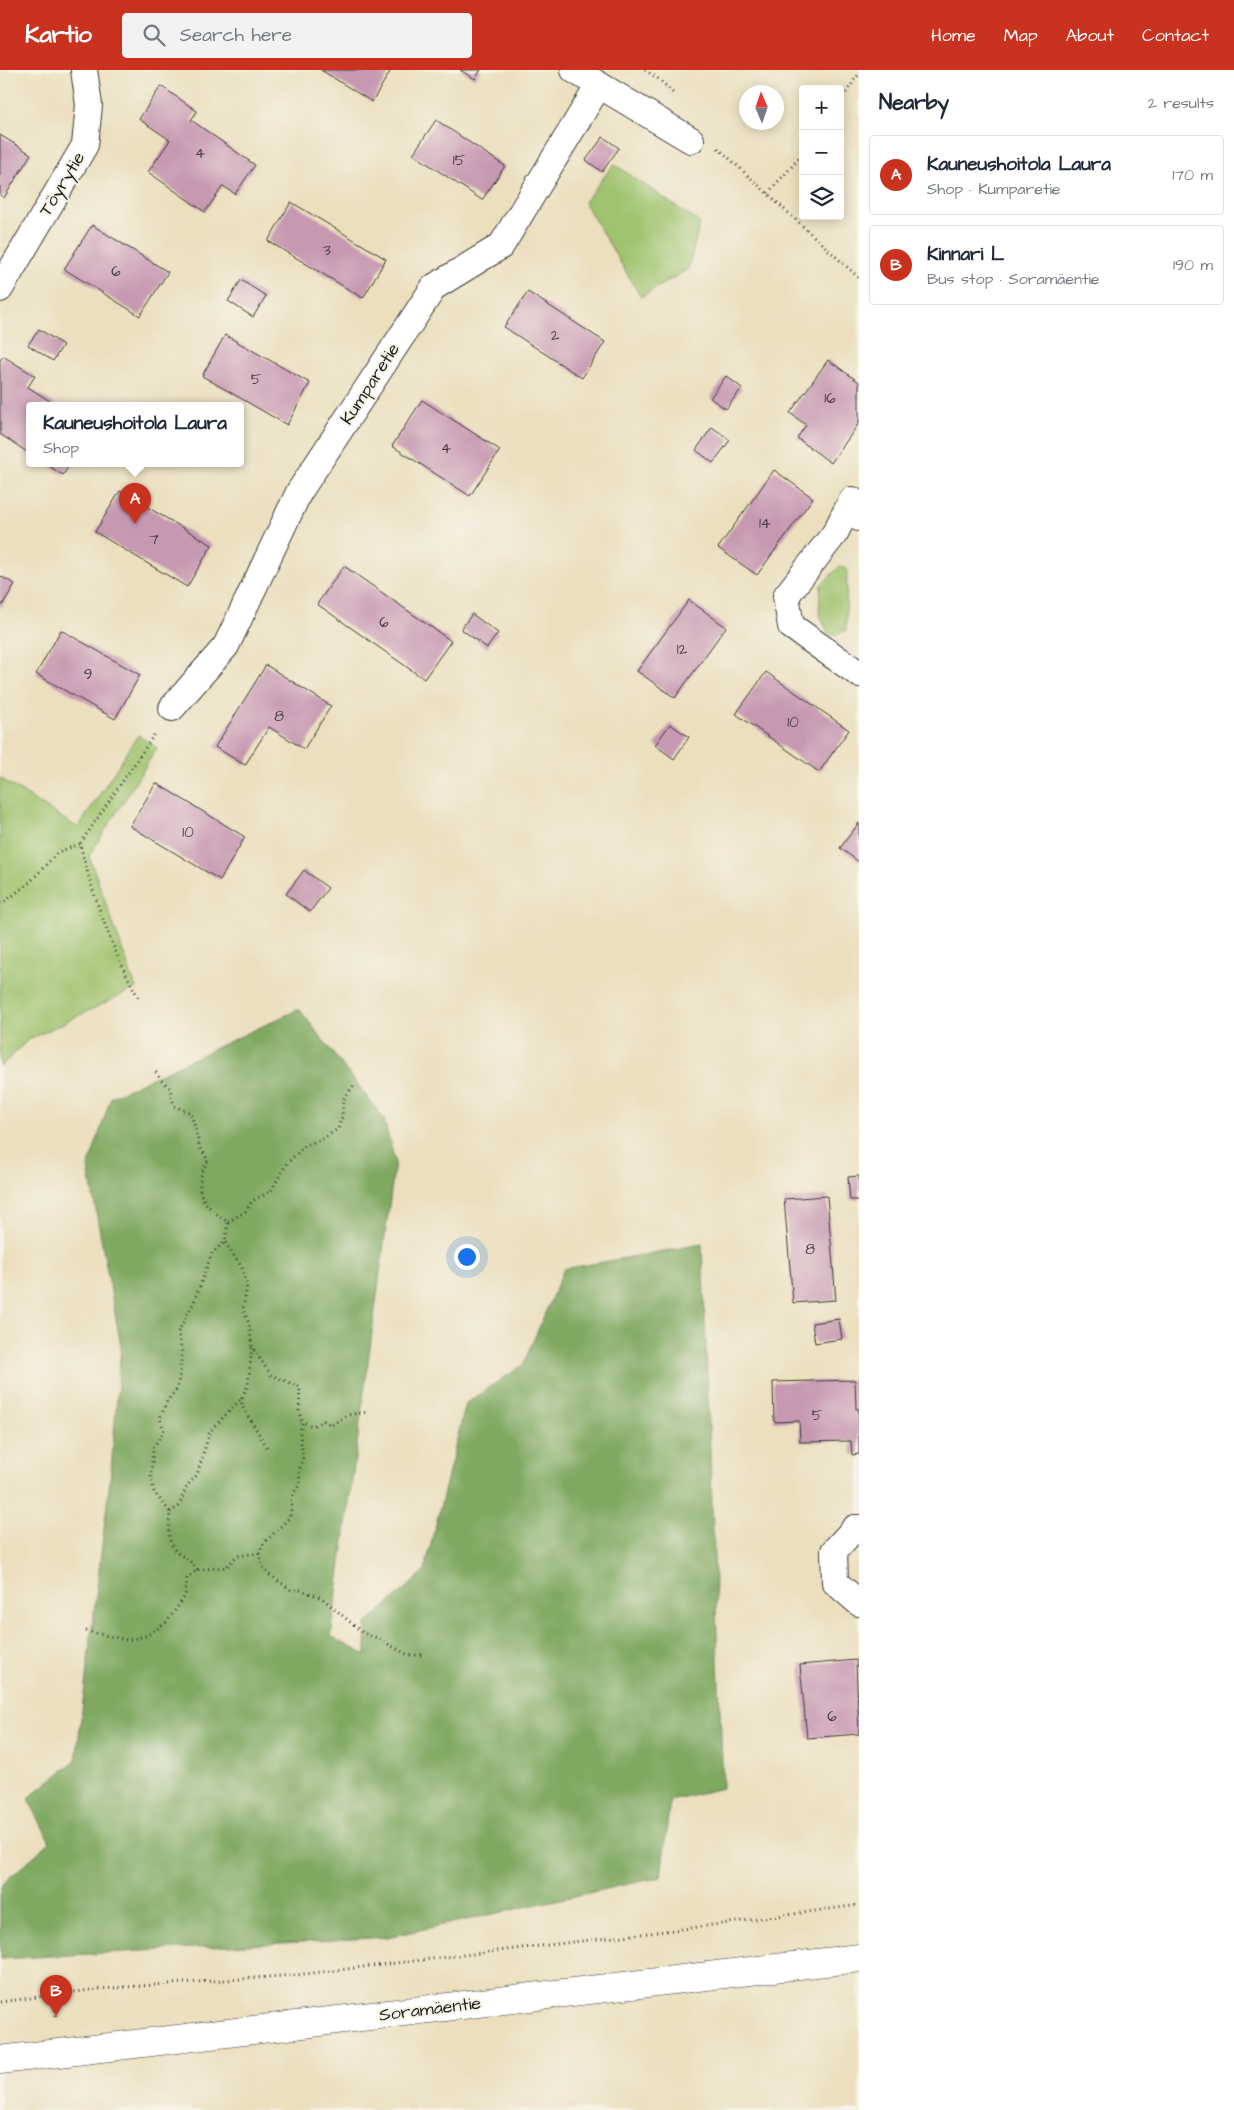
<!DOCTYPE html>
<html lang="en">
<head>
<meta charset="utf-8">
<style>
	body { margin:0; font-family:"Architects Daughter",sans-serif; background:#f2f2f3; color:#1f2937 }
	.controls { position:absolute; right:15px; top:15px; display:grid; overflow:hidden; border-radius:5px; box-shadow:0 2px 12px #0003 }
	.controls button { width:45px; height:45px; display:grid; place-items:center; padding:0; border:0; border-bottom:1px solid #e0e1e3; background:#fff; color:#1f2937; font:25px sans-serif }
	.compass { position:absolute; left:739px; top:15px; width:45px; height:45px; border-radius:50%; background:#fff; box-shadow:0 2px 12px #0003; rotate:358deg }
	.you { position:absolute; left:466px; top:1186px; width:18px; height:18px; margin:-12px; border:4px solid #fff; border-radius:50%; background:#1a73e8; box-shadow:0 0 0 8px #1a73e833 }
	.badge { display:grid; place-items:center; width:32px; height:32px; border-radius:50%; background:#c8321e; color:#fff; font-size:16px; font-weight:700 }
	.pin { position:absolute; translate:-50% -41px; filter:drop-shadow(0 1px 2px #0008) }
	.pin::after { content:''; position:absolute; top:26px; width:18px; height:15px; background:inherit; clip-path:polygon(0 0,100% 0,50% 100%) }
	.popup { position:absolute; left:26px; top:332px; width:218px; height:65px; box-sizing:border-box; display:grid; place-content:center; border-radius:5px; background:#fff; filter:drop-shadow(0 1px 4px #0005); font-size:16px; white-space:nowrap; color:#747a83 }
	.popup b { font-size:19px; color:#1f2937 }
	.popup::after { content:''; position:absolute; left:50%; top:100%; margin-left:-10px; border:10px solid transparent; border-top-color:#fff }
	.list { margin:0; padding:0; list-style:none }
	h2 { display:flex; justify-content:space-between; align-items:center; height:65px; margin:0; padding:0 20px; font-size:21px }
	h2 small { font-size:16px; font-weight:400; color:#747a83 }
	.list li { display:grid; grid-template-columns:32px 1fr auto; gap:15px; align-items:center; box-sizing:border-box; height:80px; margin:0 10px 10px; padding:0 10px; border:1px solid #e0e1e3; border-radius:5px }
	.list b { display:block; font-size:19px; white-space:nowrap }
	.list p { margin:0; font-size:16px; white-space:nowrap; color:#747a83 }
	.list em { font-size:16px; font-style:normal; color:#747a83 }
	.icon { flex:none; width:28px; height:28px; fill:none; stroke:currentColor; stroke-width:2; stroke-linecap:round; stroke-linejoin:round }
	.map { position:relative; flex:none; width:859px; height:2040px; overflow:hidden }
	header { display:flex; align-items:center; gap:30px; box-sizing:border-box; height:70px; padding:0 25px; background:#c8321e; color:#fff }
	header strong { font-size:24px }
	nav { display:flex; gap:28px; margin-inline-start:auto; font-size:18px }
	.search { width:350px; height:45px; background:#f2f2f3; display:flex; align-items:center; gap:12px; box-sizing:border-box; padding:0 18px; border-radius:5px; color:#747a83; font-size:19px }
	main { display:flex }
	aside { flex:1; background:#fff }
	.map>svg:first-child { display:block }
</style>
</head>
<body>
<header>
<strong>Kartio</strong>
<div class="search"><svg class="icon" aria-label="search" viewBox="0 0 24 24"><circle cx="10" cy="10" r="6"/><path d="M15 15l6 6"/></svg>Search here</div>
<nav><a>Home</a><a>Map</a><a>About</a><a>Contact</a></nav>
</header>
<main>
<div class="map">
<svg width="859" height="2040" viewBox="0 0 859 2040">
	<rect width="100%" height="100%" fill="#f7f3e8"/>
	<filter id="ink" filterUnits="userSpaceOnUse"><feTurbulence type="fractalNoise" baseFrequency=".02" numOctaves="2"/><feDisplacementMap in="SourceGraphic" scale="10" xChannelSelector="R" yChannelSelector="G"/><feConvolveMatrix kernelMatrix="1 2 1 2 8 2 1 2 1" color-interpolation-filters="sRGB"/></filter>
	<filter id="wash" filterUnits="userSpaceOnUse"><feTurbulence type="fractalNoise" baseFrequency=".0096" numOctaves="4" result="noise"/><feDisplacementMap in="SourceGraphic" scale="20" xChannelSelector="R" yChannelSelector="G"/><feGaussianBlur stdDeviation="1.12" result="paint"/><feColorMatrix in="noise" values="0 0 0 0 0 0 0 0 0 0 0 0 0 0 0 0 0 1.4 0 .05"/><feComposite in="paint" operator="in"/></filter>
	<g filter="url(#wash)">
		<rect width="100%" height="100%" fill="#ebdfbe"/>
		<!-- green -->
		<g fill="#9fc36e" stroke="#5e7045">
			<path d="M614 94 700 153 688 199 641 227 584 132Z"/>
			<path d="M840 496 847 499 846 560 835 566 828 563 819 542 821 515Z"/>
			<path d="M138 665 157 678 89 786 136 918 28 970 0 997V708L78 758Z"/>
		</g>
		<!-- forest -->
		<path fill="#7fa961" stroke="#4e623e" d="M299 939 384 1049 395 1092 331 1567 366 1585V1554L424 1502 466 1333 523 1295 564 1199 702 1174 723 1718 670 1730 661 1807 388 1867 0 1889V1816L50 1772 28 1728 76 1690 111 1401 121 1276 88 1098 111 1027Z"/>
		<g id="blocks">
			<!-- building -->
			<g fill="#c698b1">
				<path d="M321 0H391L372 32Z"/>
				<path d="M460 0H481L475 9Z"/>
				<path d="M161 16 197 41 191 50 255 95 235 124 223 116 205 142 148 102 170 70 139 49Z"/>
				<path d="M436 50 505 96 482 130 413 84Z"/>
				<path d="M0 65 31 84 4 128 0 125Z"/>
				<path d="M603 67 619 78 602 102 586 90Z"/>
				<path d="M291 132 386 189 363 228 268 171Z"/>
				<path d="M92 155 168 202 140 246 64 199Z"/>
				<path d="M241 210 266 226 253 247 228 231Z"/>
				<path d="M528 222 605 272 582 308 504 257Z"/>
				<path d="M39 259 63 275 53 291 28 275Z"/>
				<path d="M225 265 310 313 287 355 202 306Z"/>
				<path d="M3 286 35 306 28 317 56 335H30V384L0 364V291Z"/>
				<path d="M828 290 859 312V353L831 393 797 368 806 355 790 343Z"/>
				<path d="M726 306 742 318 726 339 710 328Z"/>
				<path d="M422 330 500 380 470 426 392 376Z"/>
				<path d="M712 357 730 370 713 393 696 380Z"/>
				<path d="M44 393H71L63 405Z"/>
				<path d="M774 400 813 428 757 505 718 478Z"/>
				<path d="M120 421 212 475 187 517 95 462Z"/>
				<path d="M344 496 451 571 424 609 317 534Z"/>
				<path d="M0 506 15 514 0 539Z"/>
				<path d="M689 530 726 557 675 628 637 601Z"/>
				<path d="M472 544 498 563 487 578 461 559Z"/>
				<path d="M61 560 140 605 115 649 36 604Z"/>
				<path d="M266 595 331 636 304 679 269 657 245 695 215 677Z"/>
				<path d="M766 602 849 660 819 702 736 644Z"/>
				<path d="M670 654 689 667 674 689 655 675Z"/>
				<path d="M156 713 245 767 220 810 130 756Z"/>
				<path d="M859 753V792L840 778Z"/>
				<path d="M304 800 328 818 310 842 286 824Z"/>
				<path d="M859 1106V1130H850L848 1107Z"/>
				<path d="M827 1126 836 1230 793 1233 784 1129Z"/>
				<path d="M839 1249 842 1269 815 1273 812 1253Z"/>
				<path d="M855 1310 856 1339H859V1384L852 1385 851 1371 800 1372 799 1351 774 1352 773 1312Z"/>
				<path d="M856 1590 859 1664 807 1668 800 1595Z"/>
			</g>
		</g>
	</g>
	<g filter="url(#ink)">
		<use href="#blocks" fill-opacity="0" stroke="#3b3934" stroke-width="1"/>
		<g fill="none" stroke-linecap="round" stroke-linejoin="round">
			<!-- minor casing -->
			<g stroke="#3b3934" stroke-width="28">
				<g id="minor">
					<path d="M574 0 691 70"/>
					<path d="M0 219 85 75 89 35 84 0"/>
					<path d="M859 448 852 430 835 463 786 526 791 556 859 604"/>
					<path d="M172 638 226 576 299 422 434 217 501 176 599 15"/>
					<path d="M859 1458H855L834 1481 835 1512 859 1533"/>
				</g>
			</g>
			<!-- tertiary casing -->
			<g stroke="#3b3934" stroke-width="29">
				<path id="tertiary" d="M0 1990 859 1888"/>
			</g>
			<!-- path -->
			<g stroke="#3b3934" stroke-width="3" stroke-dasharray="1 4" stroke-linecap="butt">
				<path d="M645 0 660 10 674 24"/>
				<path d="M840 31 859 4"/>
				<path d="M718 78 859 208"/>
				<path d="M768 123 803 84"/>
				<path d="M0 833 7 830 30 812 58 782 80 774"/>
				<path d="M138 927C112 880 93 826 80 774L156 662"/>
				<path d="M156 1002 161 1010 170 1018 174 1036 191 1043 200 1078 208 1090C191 1120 202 1135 228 1152L225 1172 242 1198 247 1216 243 1240 249 1253 252 1277 271 1305 300 1317 299 1341 302 1352"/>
				<path d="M228 1152 246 1141 252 1131 271 1121 287 1093 307 1074 321 1070 338 1059 342 1047 343 1030 354 1015"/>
				<path d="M242 1328V1336L268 1379"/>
				<path d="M170 1442 179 1436 187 1416 197 1405 210 1361 242 1328 248 1315 252 1277"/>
				<path d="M259 1483 262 1496 270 1505 291 1520H301L322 1528 363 1563 377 1568 408 1585H423"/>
				<path d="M197 1500C192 1492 187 1489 179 1484 166 1474 169 1457 170 1442L154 1422 151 1408 153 1378 164 1361 160 1348 167 1331 177 1319 180 1303 182 1282 178 1262 194 1232 212 1183 225 1172"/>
				<path d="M86 1561 127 1570 146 1566 167 1552 185 1526 187 1509 197 1500 226 1497 237 1486 259 1483 264 1473 290 1447 293 1424 300 1414 299 1401 303 1387 300 1364 302 1352 312 1356 324 1351 332 1355 347 1345 369 1342"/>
				<path d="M53 1925 56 1946"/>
				<path d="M0 1932 98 1919 296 1905 691 1858 859 1835"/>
			</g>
			<!-- minor -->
			<use href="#minor" stroke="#fff" stroke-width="26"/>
			<!-- tertiary -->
			<use href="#tertiary" stroke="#fff" stroke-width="28"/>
		</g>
	</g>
	<g text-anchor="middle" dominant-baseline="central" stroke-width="4" stroke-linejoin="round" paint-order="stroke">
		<!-- number labels -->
		<g font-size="15" fill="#463b41">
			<text x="200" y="83">4</text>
			<text x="459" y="90">15</text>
			<text x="327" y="180">3</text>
			<text x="116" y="201">6</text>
			<text x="555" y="265">2</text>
			<text x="256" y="309">5</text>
			<text x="830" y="328">16</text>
			<text x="446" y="378">4</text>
			<text x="765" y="453">14</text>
			<text x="154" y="469">7</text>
			<text x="384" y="552">6</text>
			<text x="682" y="579">12</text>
			<text x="88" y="604">9</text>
			<text x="279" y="646">8</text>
			<text x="793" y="652">10</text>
			<text x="188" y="762">10</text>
			<text x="810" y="1179">8</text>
			<text x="817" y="1345">5</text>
			<text x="832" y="1646">6</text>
		</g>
		<!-- street labels -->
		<g font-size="18" fill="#1c1c1c" stroke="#f7f3e8">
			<text transform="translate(62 114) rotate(-59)">Töyrytie</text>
			<text transform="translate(370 314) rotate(-57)">Kumparetie</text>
			<text transform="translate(430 1939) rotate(-7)">Soramäentie</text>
		</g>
	</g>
</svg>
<div class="controls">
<button>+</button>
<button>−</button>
<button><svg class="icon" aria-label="layers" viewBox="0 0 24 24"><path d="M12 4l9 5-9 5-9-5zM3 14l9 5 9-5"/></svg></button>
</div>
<svg class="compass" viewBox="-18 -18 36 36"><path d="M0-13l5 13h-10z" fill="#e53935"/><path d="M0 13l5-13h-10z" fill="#747a83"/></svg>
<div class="you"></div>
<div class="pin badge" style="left:135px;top:454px">A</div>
<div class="popup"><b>Kauneushoitola Laura</b>Shop</div>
<div class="pin badge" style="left:56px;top:1946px">B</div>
</div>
<aside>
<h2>Nearby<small>2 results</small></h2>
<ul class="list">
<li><span class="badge">A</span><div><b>Kauneushoitola Laura</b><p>Shop · Kumparetie</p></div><em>170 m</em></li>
<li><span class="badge">B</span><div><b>Kinnari L</b><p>Bus stop · Soramäentie</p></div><em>190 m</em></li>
</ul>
</aside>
</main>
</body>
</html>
